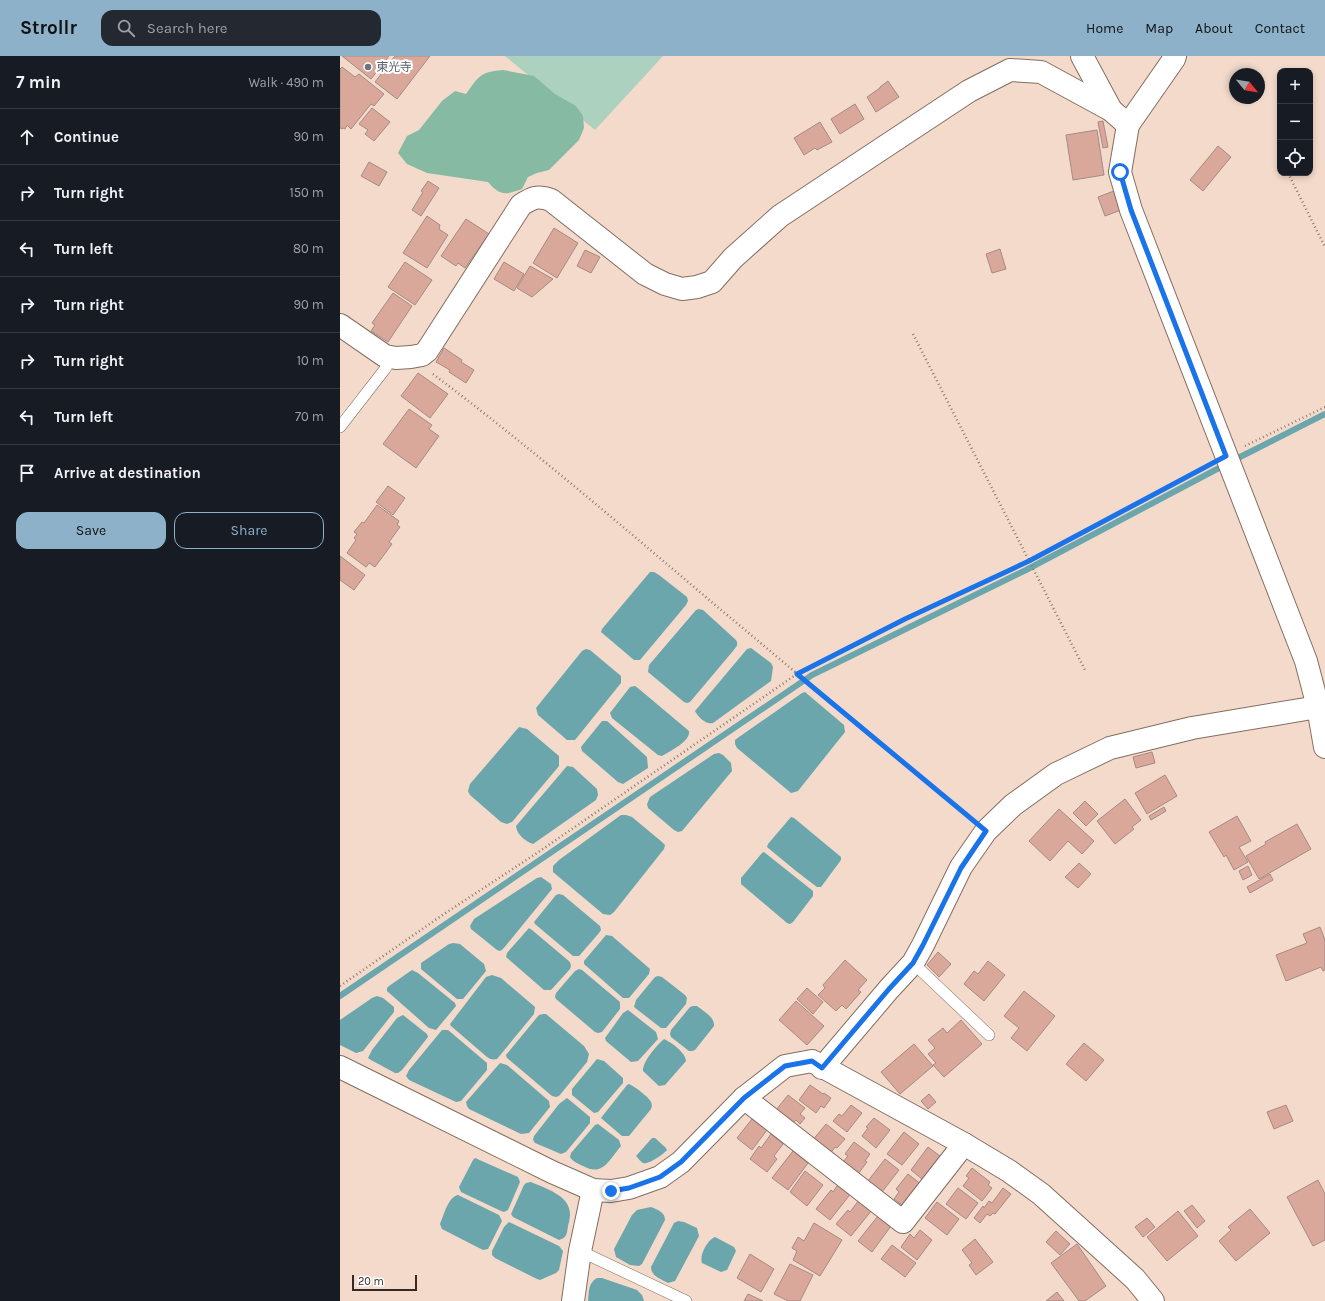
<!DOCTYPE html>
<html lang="en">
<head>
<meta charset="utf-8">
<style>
	body { margin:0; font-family:Karla,"Noto Sans JP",sans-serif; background:#242831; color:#f1f3f6 }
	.controls { position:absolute; right:12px; top:12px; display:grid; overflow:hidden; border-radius:8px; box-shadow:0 2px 6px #0003 }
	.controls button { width:36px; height:36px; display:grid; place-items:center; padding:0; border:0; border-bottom:1px solid #363941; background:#171b24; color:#f1f3f6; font:20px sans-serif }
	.compass { position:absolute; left:889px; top:12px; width:36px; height:36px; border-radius:50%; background:#171b24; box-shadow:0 2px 6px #0003; rotate:120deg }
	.scale { position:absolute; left:12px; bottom:10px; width:65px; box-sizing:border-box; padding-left:4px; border:2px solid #342a25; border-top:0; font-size:11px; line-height:14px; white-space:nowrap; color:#342a25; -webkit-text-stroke:3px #fff; paint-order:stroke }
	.stop { position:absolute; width:12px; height:12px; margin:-9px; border:3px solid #1a73e8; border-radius:50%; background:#fff }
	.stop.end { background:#1a73e8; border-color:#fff; box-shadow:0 1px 4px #0008 }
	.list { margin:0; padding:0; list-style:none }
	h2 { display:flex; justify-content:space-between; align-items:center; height:52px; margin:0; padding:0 16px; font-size:17px }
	h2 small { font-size:13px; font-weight:400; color:#9ea1a6 }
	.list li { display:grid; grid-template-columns:26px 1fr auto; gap:12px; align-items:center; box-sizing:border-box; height:56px; padding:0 16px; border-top:1px solid #363941 }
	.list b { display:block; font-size:15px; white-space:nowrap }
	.list em { font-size:13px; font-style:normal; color:#9ea1a6 }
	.actions { display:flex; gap:8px; padding:12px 16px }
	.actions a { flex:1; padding:9px 0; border:1px solid #8cb1c9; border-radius:12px; text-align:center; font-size:14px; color:#8cb1c9 }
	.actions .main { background:#8cb1c9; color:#111 }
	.icon { flex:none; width:22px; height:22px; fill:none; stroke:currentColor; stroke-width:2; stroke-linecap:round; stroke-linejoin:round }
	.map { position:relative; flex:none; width:985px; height:1245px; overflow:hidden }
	header { display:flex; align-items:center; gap:24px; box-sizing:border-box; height:56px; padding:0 20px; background:#8cb1c9; color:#111 }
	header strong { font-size:19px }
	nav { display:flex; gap:22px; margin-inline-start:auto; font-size:14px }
	.search { width:280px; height:36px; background:#242831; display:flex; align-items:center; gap:10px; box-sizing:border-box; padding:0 14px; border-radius:12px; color:#9ea1a6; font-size:15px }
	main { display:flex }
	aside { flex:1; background:#171b24 }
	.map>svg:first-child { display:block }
</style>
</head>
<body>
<header>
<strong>Strollr</strong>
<div class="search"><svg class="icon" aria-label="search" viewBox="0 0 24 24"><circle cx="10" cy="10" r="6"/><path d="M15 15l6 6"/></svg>Search here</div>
<nav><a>Home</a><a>Map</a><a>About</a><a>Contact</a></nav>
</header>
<main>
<aside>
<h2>7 min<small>Walk · 490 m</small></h2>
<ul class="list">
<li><svg class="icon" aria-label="ahead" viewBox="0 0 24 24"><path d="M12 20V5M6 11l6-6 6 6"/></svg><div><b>Continue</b></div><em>90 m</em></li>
<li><svg class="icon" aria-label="right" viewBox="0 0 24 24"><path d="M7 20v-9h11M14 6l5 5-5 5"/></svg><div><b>Turn right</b></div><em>150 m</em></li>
<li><svg class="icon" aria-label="left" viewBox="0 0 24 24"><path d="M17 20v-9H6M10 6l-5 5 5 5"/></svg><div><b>Turn left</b></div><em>80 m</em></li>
<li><svg class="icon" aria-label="right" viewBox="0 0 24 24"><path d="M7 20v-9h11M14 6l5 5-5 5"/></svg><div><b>Turn right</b></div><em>90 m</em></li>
<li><svg class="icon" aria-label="right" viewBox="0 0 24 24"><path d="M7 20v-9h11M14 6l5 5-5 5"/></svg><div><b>Turn right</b></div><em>10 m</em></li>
<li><svg class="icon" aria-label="left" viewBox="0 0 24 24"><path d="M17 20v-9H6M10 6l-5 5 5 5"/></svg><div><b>Turn left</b></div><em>70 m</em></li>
<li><svg class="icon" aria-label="arrive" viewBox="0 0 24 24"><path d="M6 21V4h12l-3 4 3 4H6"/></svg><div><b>Arrive at destination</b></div></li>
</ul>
<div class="actions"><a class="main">Save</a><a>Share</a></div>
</aside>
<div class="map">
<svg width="985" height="1245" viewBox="0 0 985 1245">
	<rect width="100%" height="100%" fill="#f3dacb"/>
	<!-- green -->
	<path fill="#acd1bf" d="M165 0H323L255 74Z"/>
	<!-- forest -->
	<path fill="#87baa3" d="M163 14 194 20 215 38 236 50 243 60 244 72 239 84 209 114 197 117 188 121 182 133C165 139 160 140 148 126L87 117 67 108 58 97 67 80 79 74 102 45 115 35 126 38C139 20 140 16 163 14Z"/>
	<!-- water -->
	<g fill="#6aa6ab">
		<path d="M310 516H314L319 519 347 541 348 545 346 549 300 604H294L261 576 262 573Z"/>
		<path d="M359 553 363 554 396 584C399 589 396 591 393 595L350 646 347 647 344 646 308 616 309 609 356 554Z"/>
		<path d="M411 592 431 607 433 611 431 625 373 667C366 669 358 661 355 655L407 593Z"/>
		<path d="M246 593 250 594 281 620V627L235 684H227L198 659 196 652 242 595Z"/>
		<path d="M295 630 299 633 349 675C351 685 330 695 322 700L318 699 272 662 270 657 290 631Z"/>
		<path d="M465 636 504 669 505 676 458 735 451 737 397 692 395 688V684L399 681 462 637Z"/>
		<path d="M262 665H267L307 701 308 712 283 728 278 726 242 695 241 691Z"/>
		<path d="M179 671 187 673 219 700V710L172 766 167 768 161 766 130 739 128 735 130 728Z"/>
		<path d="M379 697 383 699 391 707 392 715 342 775 338 776 334 774 308 752 307 748 310 741 374 698Z"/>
		<path d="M227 710 233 711 257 733 258 739 256 744 193 788C185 785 177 779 176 770Z"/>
		<path d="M281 759H286L292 761 322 786 325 789 324 793 274 856 270 859 263 858 213 816V810L219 804Z"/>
		<path d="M451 761 454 762 501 801V804L481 831H477L456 815 427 791 428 788Z"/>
		<path d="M424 796 473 835V840L453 866 450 868 447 867 401 828V822L422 797Z"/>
		<path d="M201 821 211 828 212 833 163 893 160 895 157 894 131 873 130 870 134 863 197 822Z"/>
		<path d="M219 838 223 839 260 870 261 874 259 877 239 900H233L195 868 194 866 216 839Z"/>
		<path d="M189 872 192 874 230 906 231 910 230 913 211 934H204L166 901 167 897Z"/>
		<path d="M266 879 272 880 310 913 309 918 289 942H283L244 908V905Z"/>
		<path d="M113 887 120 888 144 908 146 915 123 943H117L81 913V907L109 888Z"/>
		<path d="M239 913 242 914 280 946V953L262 976 258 977 255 976 216 943 215 941 216 937 235 915Z"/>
		<path d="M72 914 78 917 115 947 116 950 96 974 89 972 47 935V932L49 930Z"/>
		<path d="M152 919 161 922 195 951 194 958 157 1003C152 1004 150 1003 147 1001L111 970 110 968 146 921Z"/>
		<path d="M318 920 322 921 345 939 347 942 346 948 326 972H321L294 951 296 944 315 921Z"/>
		<path d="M37 940 43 942 54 951V956L23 995 16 997 0 989V964L32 942Z"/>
		<path d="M353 950H357C363 955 375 961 374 970L355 994 352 995H349L331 981 330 978 331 974 350 951Z"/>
		<path d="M288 954 316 976 318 983 298 1005 291 1006 266 985 265 982 283 957Z"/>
		<path d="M203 958H206L244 990 249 998 247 1006 219 1040 216 1041 212 1040 167 1002 166 999 199 959Z"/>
		<path d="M63 959 87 978 88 981 62 1014 58 1017H55L31 1004 28 1002 32 994 57 962Z"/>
		<path d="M102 974H108L147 1007V1014L121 1045 116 1046 69 1024 66 1020 69 1014Z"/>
		<path d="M324 983C332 987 345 996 346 1005L325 1029 319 1030 303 1015C302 1006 317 989 324 983Z"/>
		<path d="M257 1003 264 1005 283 1022V1027L258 1056 254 1057 232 1039V1033Z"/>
		<path d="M160 1007 167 1009 209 1045 210 1051 189 1077 181 1078 129 1053 127 1050 126 1046Z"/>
		<path d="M289 1028C294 1030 309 1041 311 1046 312 1048 312 1051 311 1053L289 1080H282L261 1062 287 1029Z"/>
		<path d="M227 1042 250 1061V1067L226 1096 221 1098 195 1087 193 1084 194 1080 219 1048Z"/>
		<path d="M258 1068 279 1084 281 1090C269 1104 263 1121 243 1110 239 1108 233 1106 230 1101L231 1097 255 1069Z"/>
		<path d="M312 1082H315L326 1092 327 1094C324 1098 308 1109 303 1107 301 1106 298 1102 296 1100Z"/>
		<path d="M135 1102 178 1121 180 1126 168 1154 164 1156 161 1155 121 1136 119 1131 133 1104Z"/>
		<path d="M191 1126C204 1132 230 1139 230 1158 230 1162 229 1166 228 1170 227 1177 227 1182 219 1184L173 1161 171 1158 184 1129 186 1127Z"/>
		<path d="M118 1139 159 1159 162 1165 148 1193 143 1194 102 1173 100 1168C104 1159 108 1141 118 1139Z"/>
		<path d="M311 1151C318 1154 325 1156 325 1164L302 1208 299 1210 290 1209 276 1201 274 1193 292 1159 297 1154Z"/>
		<path d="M338 1165 344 1166 357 1172 359 1180 335 1225 328 1227C321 1223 311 1220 311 1211L334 1167Z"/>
		<path d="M169 1166 219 1190 223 1195 219 1214 216 1217 200 1224 197 1223 155 1202 152 1199V1195L164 1171Z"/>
		<path d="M375 1181 394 1191 396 1195 387 1214 381 1216 362 1207C359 1200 367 1184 375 1181Z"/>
		<path d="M257 1222H262L297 1234 302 1239 304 1245H248C249 1236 248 1227 257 1222Z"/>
	</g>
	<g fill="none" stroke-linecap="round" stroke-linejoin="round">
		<!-- stream -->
		<path stroke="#6aa6ab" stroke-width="6" d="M0 940 472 619 686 514 896 403 985 358"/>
	</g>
	<!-- building -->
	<g fill="#daa89b" stroke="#a58b83">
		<path d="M2 0H49L31 23Z"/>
		<path d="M55 0H90L57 43 35 26Z"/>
		<path d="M2 11 15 21 19 18 44 38 34 50 31 48 11 73 7 69 5 73 3 72 2 73 0 72V13Z"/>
		<path d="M548 25 559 41 536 56 527 41 540 32V31Z"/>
		<path d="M515 48 524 63 500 78 491 63Z"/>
		<path d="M32 52 50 66 34 85 25 78 28 74 19 68Z"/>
		<path d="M763 65 768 91 763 92 758 66Z"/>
		<path d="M480 66 492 86 477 94 475 92 464 99 454 82Z"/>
		<path d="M757 74 764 119 733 124 726 79Z"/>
		<path d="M878 90 891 101 863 135 850 124Z"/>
		<path d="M29 106 47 116 39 130 21 120Z"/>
		<path d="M88 125 99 132 81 160 72 154 83 136 81 135Z"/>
		<path d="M774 135 781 154 765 160 758 141Z"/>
		<path d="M87 160 100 169 99 173 108 179 87 212 63 197Z"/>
		<path d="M126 163 149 178 125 212 118 207 116 210 101 200Z"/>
		<path d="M214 172 238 187 217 222 193 207Z"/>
		<path d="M660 193 666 213 652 217 646 198Z"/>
		<path d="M245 194 260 201 251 217 237 210Z"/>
		<path d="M65 206 92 224 75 249 48 231Z"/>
		<path d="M164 206 184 218 174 235 154 223Z"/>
		<path d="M190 210 213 223 192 241 177 232Z"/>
		<path d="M53 237 72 250 48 286 31 275 35 269 32 267Z"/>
		<path d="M104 292 122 304 121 306 134 314 126 327 109 316 110 314 96 306Z"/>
		<path d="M78 317 108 338 90 362 61 340Z"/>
		<path d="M69 353 92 369 89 373 99 380 76 412 43 388Z"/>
		<path d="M48 430 65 442 53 459 36 446Z"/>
		<path d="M37 449 59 465 57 469 60 471 49 486 52 488 35 511 29 507 26 511 7 497 16 484 14 482 17 478 14 476 22 466 24 467Z"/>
		<path d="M0 500 25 519 14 534 0 524Z"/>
		<path d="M812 696 815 707 796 712 793 701Z"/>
		<path d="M825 719 837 740 807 758 795 737Z"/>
		<path d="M785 743 801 764 792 771 794 773 775 788 757 765Z"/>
		<path d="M745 745 758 758 746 770 733 757Z"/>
		<path d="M824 751 826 755 811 764 809 760Z"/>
		<path d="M719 753 754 785 742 798 728 785 710 805 689 785Z"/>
		<path d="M897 760 911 785 899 791 908 806 894 814 886 799 884 801 869 776Z"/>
		<path d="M957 768 971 793 919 823 906 800 926 788 925 786Z"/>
		<path d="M739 807 751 818 738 832 725 821Z"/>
		<path d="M908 810 912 819 903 824 899 815Z"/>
		<path d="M930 818 933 824 910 837 907 831Z"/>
		<path d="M980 871 985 884V914L983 915 981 911 946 925 936 899 967 887 963 878Z"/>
		<path d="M598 896 611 908 599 921 587 909Z"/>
		<path d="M505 904 527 924 518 934 521 936 506 953 502 949 496 955 478 939 485 932 483 929Z"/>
		<path d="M648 905 665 919 644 945 624 928 634 915 638 918Z"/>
		<path d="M467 932 483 946 473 958 457 943Z"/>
		<path d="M684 935 715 960 687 995 671 982 679 972 664 960Z"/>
		<path d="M456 945 484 970 467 989 439 964Z"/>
		<path d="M621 964 642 988 604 1021 593 1009 596 1007 588 998 595 992 588 984 603 972 607 977Z"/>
		<path d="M744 987 764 1004 746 1025 726 1008Z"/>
		<path d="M574 988 593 1010 560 1038 541 1016Z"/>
		<path d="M470 1029 483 1038 484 1037 491 1042 484 1052 481 1050 476 1057 459 1044Z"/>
		<path d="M589 1038 596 1046 588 1053 581 1045Z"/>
		<path d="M448 1039 465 1052 460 1058 465 1062 460 1068 456 1064 453 1067 436 1054Z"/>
		<path d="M511 1049 522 1057 507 1076 493 1065 499 1058 502 1060Z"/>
		<path d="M946 1049 953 1065 934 1073 927 1056Z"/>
		<path d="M534 1062 550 1074 536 1092 522 1080 528 1072 526 1071Z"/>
		<path d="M412 1063 427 1074 412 1094 397 1082Z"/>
		<path d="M486 1068 505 1083 497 1092 495 1091 490 1098 472 1085Z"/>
		<path d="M564 1076 579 1088 562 1109 547 1098Z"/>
		<path d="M431 1078 443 1088 434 1100 437 1103 427 1116 410 1103 419 1090 421 1092Z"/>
		<path d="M514 1086 530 1098 525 1105 527 1106 518 1118 503 1106 508 1100 505 1098Z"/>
		<path d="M588 1091 600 1100 582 1123 571 1114Z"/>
		<path d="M453 1095 468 1107 448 1134 432 1122Z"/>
		<path d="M545 1103 559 1114 542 1136 528 1125Z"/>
		<path d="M632 1112 650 1126 648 1129 652 1132 642 1145 623 1130 629 1122 626 1120Z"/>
		<path d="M465 1115 483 1129 467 1150 450 1136Z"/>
		<path d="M568 1118 582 1129 567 1153 554 1143 559 1136 556 1133Z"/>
		<path d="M978 1124 985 1138V1184L973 1190 947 1141Z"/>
		<path d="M499 1127 512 1136 490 1164 476 1153 491 1134 493 1136Z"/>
		<path d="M618 1132 638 1147 626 1163 606 1148Z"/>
		<path d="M663 1132 671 1138 655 1158 653 1157 650 1160 647 1158 640 1167 634 1162 643 1150 644 1152 649 1145 652 1147Z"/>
		<path d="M519 1144 532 1154 511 1180 496 1168 508 1154 510 1156Z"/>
		<path d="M597 1146 619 1163 607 1179 585 1162Z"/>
		<path d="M852 1149 865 1165 857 1172 844 1155Z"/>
		<path d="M910 1153 930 1177 896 1205 879 1185 891 1174 888 1171Z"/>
		<path d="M838 1155 858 1180 827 1205 807 1181Z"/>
		<path d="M538 1160 551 1170 532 1196 518 1185Z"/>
		<path d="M807 1162 815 1171 803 1181 795 1171Z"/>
		<path d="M474 1167 502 1184 480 1220 453 1204 457 1195 452 1192 458 1181 464 1185Z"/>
		<path d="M580 1174 592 1184 577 1204 561 1191 570 1178 574 1182Z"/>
		<path d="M716 1175 730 1188 720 1199 706 1186Z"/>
		<path d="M635 1183 653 1206 636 1219 629 1209 632 1207 622 1194Z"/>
		<path d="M737 1188 766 1230 745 1245H739L711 1207Z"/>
		<path d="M552 1189 576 1207 565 1221 541 1203Z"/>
		<path d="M410 1198 434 1213 421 1236 397 1222Z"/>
		<path d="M450 1208 473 1219 460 1245H448L434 1238Z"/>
		<path d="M717 1236 724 1245H706Z"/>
		<path d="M408 1238 423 1245H404Z"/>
	</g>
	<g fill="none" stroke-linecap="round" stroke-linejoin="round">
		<!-- service casing -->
		<g stroke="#846e61" stroke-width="12">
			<g id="service">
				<path d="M0 371 45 313 51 302"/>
				<path d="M573 907 649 979"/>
				<path d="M240 1195 346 1245"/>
			</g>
		</g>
		<!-- minor casing -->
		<g stroke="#846e61" stroke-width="24">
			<g id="minor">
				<path d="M742 0 771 54"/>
				<path d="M835 0 834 3 788 69 780 116 791 154 966 605 978 651 985 691"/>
				<path d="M0 269 45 300 56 302 71 301 82 299 87 295 181 149C192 142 197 139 211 144L305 218 325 228 342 233 357 231 372 226 393 202 440 160 629 35 670 14 701 16 771 54 788 69"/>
				<path d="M482 1012 549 933 573 907 583 889 621 811 646 775 673 749 716 718 770 692 852 672 978 651"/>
				<path d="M404 1042 563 1166 624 1088"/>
				<path d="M233 1245 240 1195 253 1134"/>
			</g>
		</g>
		<!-- tertiary casing -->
		<g stroke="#846e61" stroke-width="24">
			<path id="tertiary" d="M0 1011 212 1116 253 1134 271 1135 289 1132 320 1121 341 1106 404 1042 445 1010 472 1005 624 1088 669 1115 701 1138 795 1223 813 1245"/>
		</g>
		<!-- path -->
		<g stroke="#8b7a70" stroke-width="2.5" stroke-dasharray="1 3" stroke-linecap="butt">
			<path d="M948 117 985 191"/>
			<path d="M573 278 746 616"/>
			<path d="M93 318C190 391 282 470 374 548 459 619 543 690 629 761"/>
			<path d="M905 390 985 351"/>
			<path d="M0 930 104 858 197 797 457 618 565 563 689 505 867 410"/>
		</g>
		<!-- service -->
		<use href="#service" stroke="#fff" stroke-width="11"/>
		<!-- minor -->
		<use href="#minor" stroke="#fff" stroke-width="22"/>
		<!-- tertiary -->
		<use href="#tertiary" stroke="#fff" stroke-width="22"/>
	</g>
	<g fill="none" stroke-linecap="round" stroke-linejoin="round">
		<!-- route -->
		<path stroke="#1a73e8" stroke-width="5" d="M271 1135 289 1132 320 1121 341 1106 404 1042 445 1010 472 1005 482 1012 549 933 573 907 583 889 621 812 646 775 457 618 565 563 689 505 886 400 791 154 780 116"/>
	</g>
	<!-- markers -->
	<circle fill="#6b7280" stroke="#fff" stroke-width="1.5" cx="28" cy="11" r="4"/>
	<g text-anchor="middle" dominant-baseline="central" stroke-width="4" stroke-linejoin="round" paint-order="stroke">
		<!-- worship labels -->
		<g font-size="12" fill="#5b616d" stroke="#fff" text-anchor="start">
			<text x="36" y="11">東光寺</text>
		</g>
	</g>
</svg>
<div class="controls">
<button>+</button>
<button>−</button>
<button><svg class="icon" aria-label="locate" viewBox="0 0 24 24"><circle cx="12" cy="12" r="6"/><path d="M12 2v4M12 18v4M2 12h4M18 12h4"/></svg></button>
</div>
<svg class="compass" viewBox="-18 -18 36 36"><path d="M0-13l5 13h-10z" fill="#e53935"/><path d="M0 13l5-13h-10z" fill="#9ea1a6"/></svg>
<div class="scale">20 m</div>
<div class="stop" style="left:780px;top:116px"></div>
<div class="stop end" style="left:271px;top:1135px"></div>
</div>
</main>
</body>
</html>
